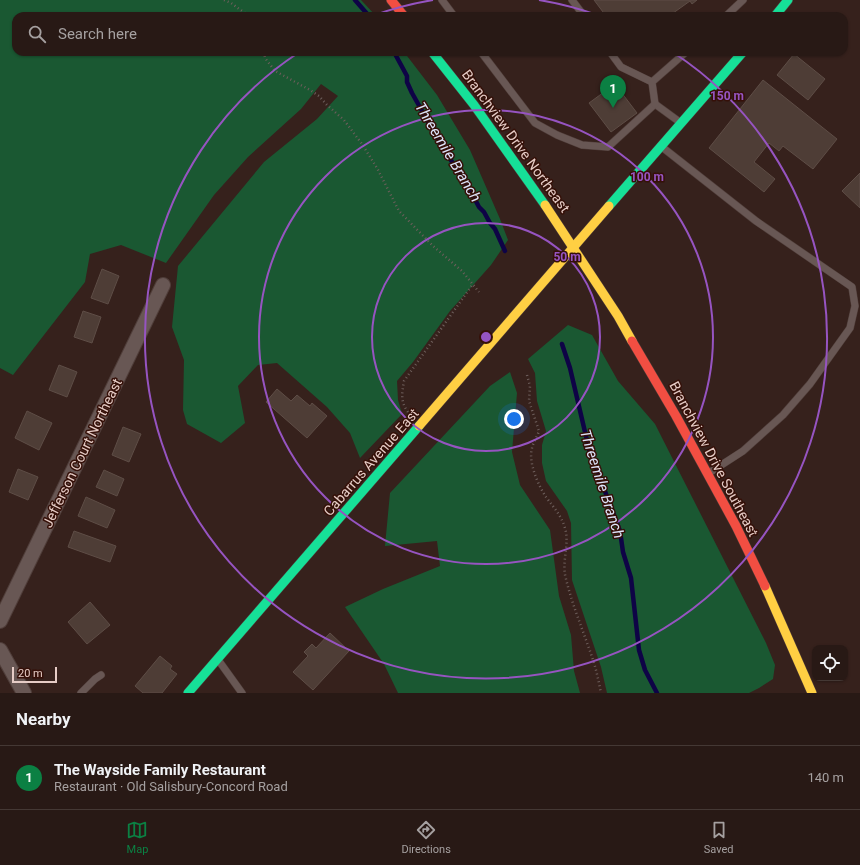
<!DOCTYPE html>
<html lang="en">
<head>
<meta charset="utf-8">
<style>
	body { margin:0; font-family:Roboto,sans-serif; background:#342622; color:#f1f3f6 }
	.controls { position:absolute; right:12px; bottom:12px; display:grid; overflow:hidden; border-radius:8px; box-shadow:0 1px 3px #0004 }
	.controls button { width:36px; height:36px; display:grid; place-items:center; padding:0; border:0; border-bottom:1px solid #443834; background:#281915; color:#f1f3f6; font:20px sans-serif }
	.scale { position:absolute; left:12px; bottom:10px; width:45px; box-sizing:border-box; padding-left:4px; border:2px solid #e6ccc6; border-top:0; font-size:11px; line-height:14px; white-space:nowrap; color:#e6ccc6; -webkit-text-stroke:3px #351008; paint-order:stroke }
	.you { position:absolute; left:514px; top:419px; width:14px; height:14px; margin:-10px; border:3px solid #fff; border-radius:50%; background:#1a73e8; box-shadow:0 0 0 6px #1a73e833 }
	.badge { display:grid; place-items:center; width:26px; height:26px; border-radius:50%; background:#0b8043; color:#fff; font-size:13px; font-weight:700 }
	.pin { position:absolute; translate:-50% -33px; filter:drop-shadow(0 1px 2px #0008) }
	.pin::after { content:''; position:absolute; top:21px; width:14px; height:12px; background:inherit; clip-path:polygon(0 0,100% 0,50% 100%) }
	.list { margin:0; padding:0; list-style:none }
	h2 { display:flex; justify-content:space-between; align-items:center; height:52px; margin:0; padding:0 16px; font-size:17px }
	h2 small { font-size:13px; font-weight:400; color:#a5a0a0 }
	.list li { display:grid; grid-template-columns:26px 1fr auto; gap:12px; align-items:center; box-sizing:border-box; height:64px; padding:0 16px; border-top:1px solid #443834 }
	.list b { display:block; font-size:15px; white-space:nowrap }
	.list p { margin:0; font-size:13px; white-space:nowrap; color:#a5a0a0 }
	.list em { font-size:13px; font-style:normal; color:#a5a0a0 }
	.icon { flex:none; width:22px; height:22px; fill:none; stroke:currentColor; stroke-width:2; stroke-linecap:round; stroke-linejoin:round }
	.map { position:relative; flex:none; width:860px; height:693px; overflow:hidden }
	.search { position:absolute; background:#281915; box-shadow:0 1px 3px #0004; left:12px; right:12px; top:12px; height:44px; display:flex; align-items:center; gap:10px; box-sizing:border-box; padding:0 14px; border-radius:12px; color:#a5a0a0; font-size:15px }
	.sheet { height:116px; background:#281915 }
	nav { display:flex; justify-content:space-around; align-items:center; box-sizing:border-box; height:56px; border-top:1px solid #443834; background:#281915; font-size:11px; color:#a5a0a0 }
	nav a { display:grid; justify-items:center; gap:2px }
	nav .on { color:#0b8043 }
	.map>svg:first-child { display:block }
</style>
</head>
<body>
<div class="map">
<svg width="860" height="693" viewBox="0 0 860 693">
	<rect width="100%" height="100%" fill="#36211c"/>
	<!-- forest -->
	<g fill="#1a5832">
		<path d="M0 0H361L376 16H16V52H404L437 95 470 150 500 219 508 240 491 265 450 311 413 362 397 381 398 400 402 414 360 458 350 433 327 407 277 363 258 365 238 386 245 423 221 443 187 424 183 410 184 360 172 327 178 266 264 162 317 119 338 96 321 84 301 109 248 157 214 195 166 263 121 245 90 254 85 282 13 375 0 368Z"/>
		<path d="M568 325 592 335 618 381 655 424 766 643 775 665 773 679 759 688 749 693H607L601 667 572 580 571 523 567 511 546 481 542 463V445L546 431 537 401 535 373 528 359Z"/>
		<path d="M510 372 517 393 512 452 520 485 550 530 559 596 571 635 574 671 580 693H398L384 664 345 607 383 589 440 566 437 541 385 546 390 493 490 386Z"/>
	</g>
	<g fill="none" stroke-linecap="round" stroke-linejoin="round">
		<!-- stream -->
		<g stroke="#0e0346" stroke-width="4.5">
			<path d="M355 0 369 16"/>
			<path d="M394 52 407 76V82L412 93 440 143 470 190 479 207 484 212 490 223 495 229 505 251"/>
			<path d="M562 344 570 368 589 449 620 531 623 552 631 578 639 650 645 670 657 693"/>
		</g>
	</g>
	<!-- building -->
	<g fill="#4e3d36" stroke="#5e4d46">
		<path d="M594 0H697L692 4 690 1 669 16H606Z"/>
		<path d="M794 54 825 79 808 100 777 75Z"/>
		<path d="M763 80 837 139 813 169 783 146 779 151 769 143 754 162 775 179 764 192 709 148Z"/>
		<path d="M615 84 637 113 611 132 589 103Z"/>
		<path d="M860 173V208L842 191Z"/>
		<path d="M102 269 119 276 108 304 91 298Z"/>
		<path d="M83 311 101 317 92 343 74 337Z"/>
		<path d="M59 365 77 372 67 397 49 390Z"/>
		<path d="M277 389 291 401 297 395 310 406 312 403 327 416 307 438 266 402Z"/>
		<path d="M27 411 52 423 39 450 15 438Z"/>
		<path d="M123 427 141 434 129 462 112 455Z"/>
		<path d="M18 469 38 477 28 500 9 492Z"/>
		<path d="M104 470 124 479 117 496 96 487Z"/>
		<path d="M86 497 115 510 107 528 78 516Z"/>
		<path d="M74 531 116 546 110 562 68 547Z"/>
		<path d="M90 602 110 625 87 644 68 622Z"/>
		<path d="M330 633 349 651 313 690 293 672 308 656 304 652 312 644 316 648Z"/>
		<path d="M160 656 172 666 170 669 177 674 162 693H143L135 686Z"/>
	</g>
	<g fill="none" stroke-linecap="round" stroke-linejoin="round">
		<!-- lane casing -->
		<g stroke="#503e3a" stroke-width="8">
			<g id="lane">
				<path d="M442 0 454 16"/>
				<path d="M572 0 584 16"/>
				<path d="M726 16 743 0"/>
				<path d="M481 52 535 123 557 135 582 145 608 147 655 104 681 123"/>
				<path d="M610 52 621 67 652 82"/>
				<path d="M655 104 652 82 686 52"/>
				<path d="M662 147 756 221 852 287 855 306 850 328 810 384 783 415 743 451 709 473"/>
				<path d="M219 661 242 693"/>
				<path d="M81 693 95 679 101 675"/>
			</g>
		</g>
		<!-- street casing -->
		<g stroke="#503e3a" stroke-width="16">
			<g id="street">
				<path d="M0 621 163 285"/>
				<path d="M0 650 24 693"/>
			</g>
		</g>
		<!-- fast casing -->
		<g stroke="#503e3a" stroke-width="10">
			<g id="fast">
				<path d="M775 16 788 0"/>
				<path d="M432 52 474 105 545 205"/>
				<path d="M609 206 743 52"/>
				<path d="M188 693 419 426"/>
			</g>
		</g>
		<!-- slow casing -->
		<g stroke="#503e3a" stroke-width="10">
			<g id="slow">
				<path d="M545 205 618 316 632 341"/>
				<path d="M419 426 609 206"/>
				<path d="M765 586 812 693"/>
			</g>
		</g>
		<!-- jam casing -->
		<g stroke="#503e3a" stroke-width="10">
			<g id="jam">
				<path d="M391 0 404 16"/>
				<path d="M632 341 676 416 736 526 765 586"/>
			</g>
		</g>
		<!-- path -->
		<g stroke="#6e5f5c" stroke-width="2.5" stroke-dasharray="1 3" stroke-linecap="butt">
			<path d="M224 0 231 3 249 16"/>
			<path d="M264 52 265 58 275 71 310 90 319 96 327 105 344 120 362 144 377 168 399 211 433 246 462 271 479 292"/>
			<path d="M527 375 530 386 529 401 539 431C537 437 533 443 532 448 528 462 538 485 546 497 554 508 561 515 565 528 570 545 561 562 566 579 573 608 585 635 594 663 597 673 599 683 601 693"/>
			<path d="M408 412C400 401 402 393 404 381L473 284"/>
		</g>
		<!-- lane -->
		<use href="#lane" stroke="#685754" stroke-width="7"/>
		<!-- street -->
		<use href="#street" stroke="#685754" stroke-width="14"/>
		<!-- fast -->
		<use href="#fast" stroke="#16e098" stroke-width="9"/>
		<!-- slow -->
		<use href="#slow" stroke="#ffcf43" stroke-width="9"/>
		<!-- jam -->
		<use href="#jam" stroke="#f24e42" stroke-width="9"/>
	</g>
	<!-- distance rings -->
	<g fill="none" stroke="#9654c1" stroke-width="2">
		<circle cx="486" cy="337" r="114"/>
		<circle cx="486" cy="337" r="227"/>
		<path d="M372 16A341 341 0 0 1 433 0M539 0A341 341 0 0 1 600 16M674 53A341 341 0 1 1 298 53"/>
	</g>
	<g text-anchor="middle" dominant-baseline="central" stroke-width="3" stroke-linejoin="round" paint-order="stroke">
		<!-- street labels -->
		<g font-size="14" fill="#e6ccc6" stroke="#351008">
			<text transform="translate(516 141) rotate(54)">Branchview Drive Northeast</text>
			<text transform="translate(82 453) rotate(-64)">Jefferson Court Northeast</text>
			<text transform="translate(714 459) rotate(62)">Branchview Drive Southeast</text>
			<text transform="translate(371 462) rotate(-49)">Cabarrus Avenue East</text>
		</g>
		<!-- water labels -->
		<g font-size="15" font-style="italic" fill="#dde4fa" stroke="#351008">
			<text transform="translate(448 152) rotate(59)">Threemile Branch</text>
			<text transform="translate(602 484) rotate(72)">Threemile Branch</text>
		</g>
	</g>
	<circle cx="486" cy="337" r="6" fill="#9654c1" stroke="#351008" stroke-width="2"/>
	<g font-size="12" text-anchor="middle" font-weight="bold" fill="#9654c1" stroke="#351008" stroke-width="3" stroke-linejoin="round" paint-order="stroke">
		<text x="727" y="100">150 m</text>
		<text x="647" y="181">100 m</text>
		<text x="567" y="261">50 m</text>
	</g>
</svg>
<div class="controls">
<button><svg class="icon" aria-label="locate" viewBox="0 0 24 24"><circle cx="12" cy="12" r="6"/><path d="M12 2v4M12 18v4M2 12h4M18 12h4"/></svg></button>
</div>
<div class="scale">20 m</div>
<div class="you"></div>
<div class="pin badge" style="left:613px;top:108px">1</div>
<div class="search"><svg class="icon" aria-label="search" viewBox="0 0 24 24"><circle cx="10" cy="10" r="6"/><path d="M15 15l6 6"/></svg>Search here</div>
</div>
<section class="sheet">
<h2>Nearby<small></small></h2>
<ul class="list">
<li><span class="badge">1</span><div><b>The Wayside Family Restaurant</b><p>Restaurant · Old Salisbury-Concord Road</p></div><em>140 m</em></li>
</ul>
</section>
<nav>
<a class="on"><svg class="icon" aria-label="map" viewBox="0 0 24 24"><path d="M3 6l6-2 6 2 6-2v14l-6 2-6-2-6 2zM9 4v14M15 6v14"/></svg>Map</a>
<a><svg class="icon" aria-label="directions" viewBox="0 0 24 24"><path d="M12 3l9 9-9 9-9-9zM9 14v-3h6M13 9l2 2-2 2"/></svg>Directions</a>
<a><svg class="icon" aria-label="saved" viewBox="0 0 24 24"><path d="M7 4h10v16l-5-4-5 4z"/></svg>Saved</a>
</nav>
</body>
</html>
